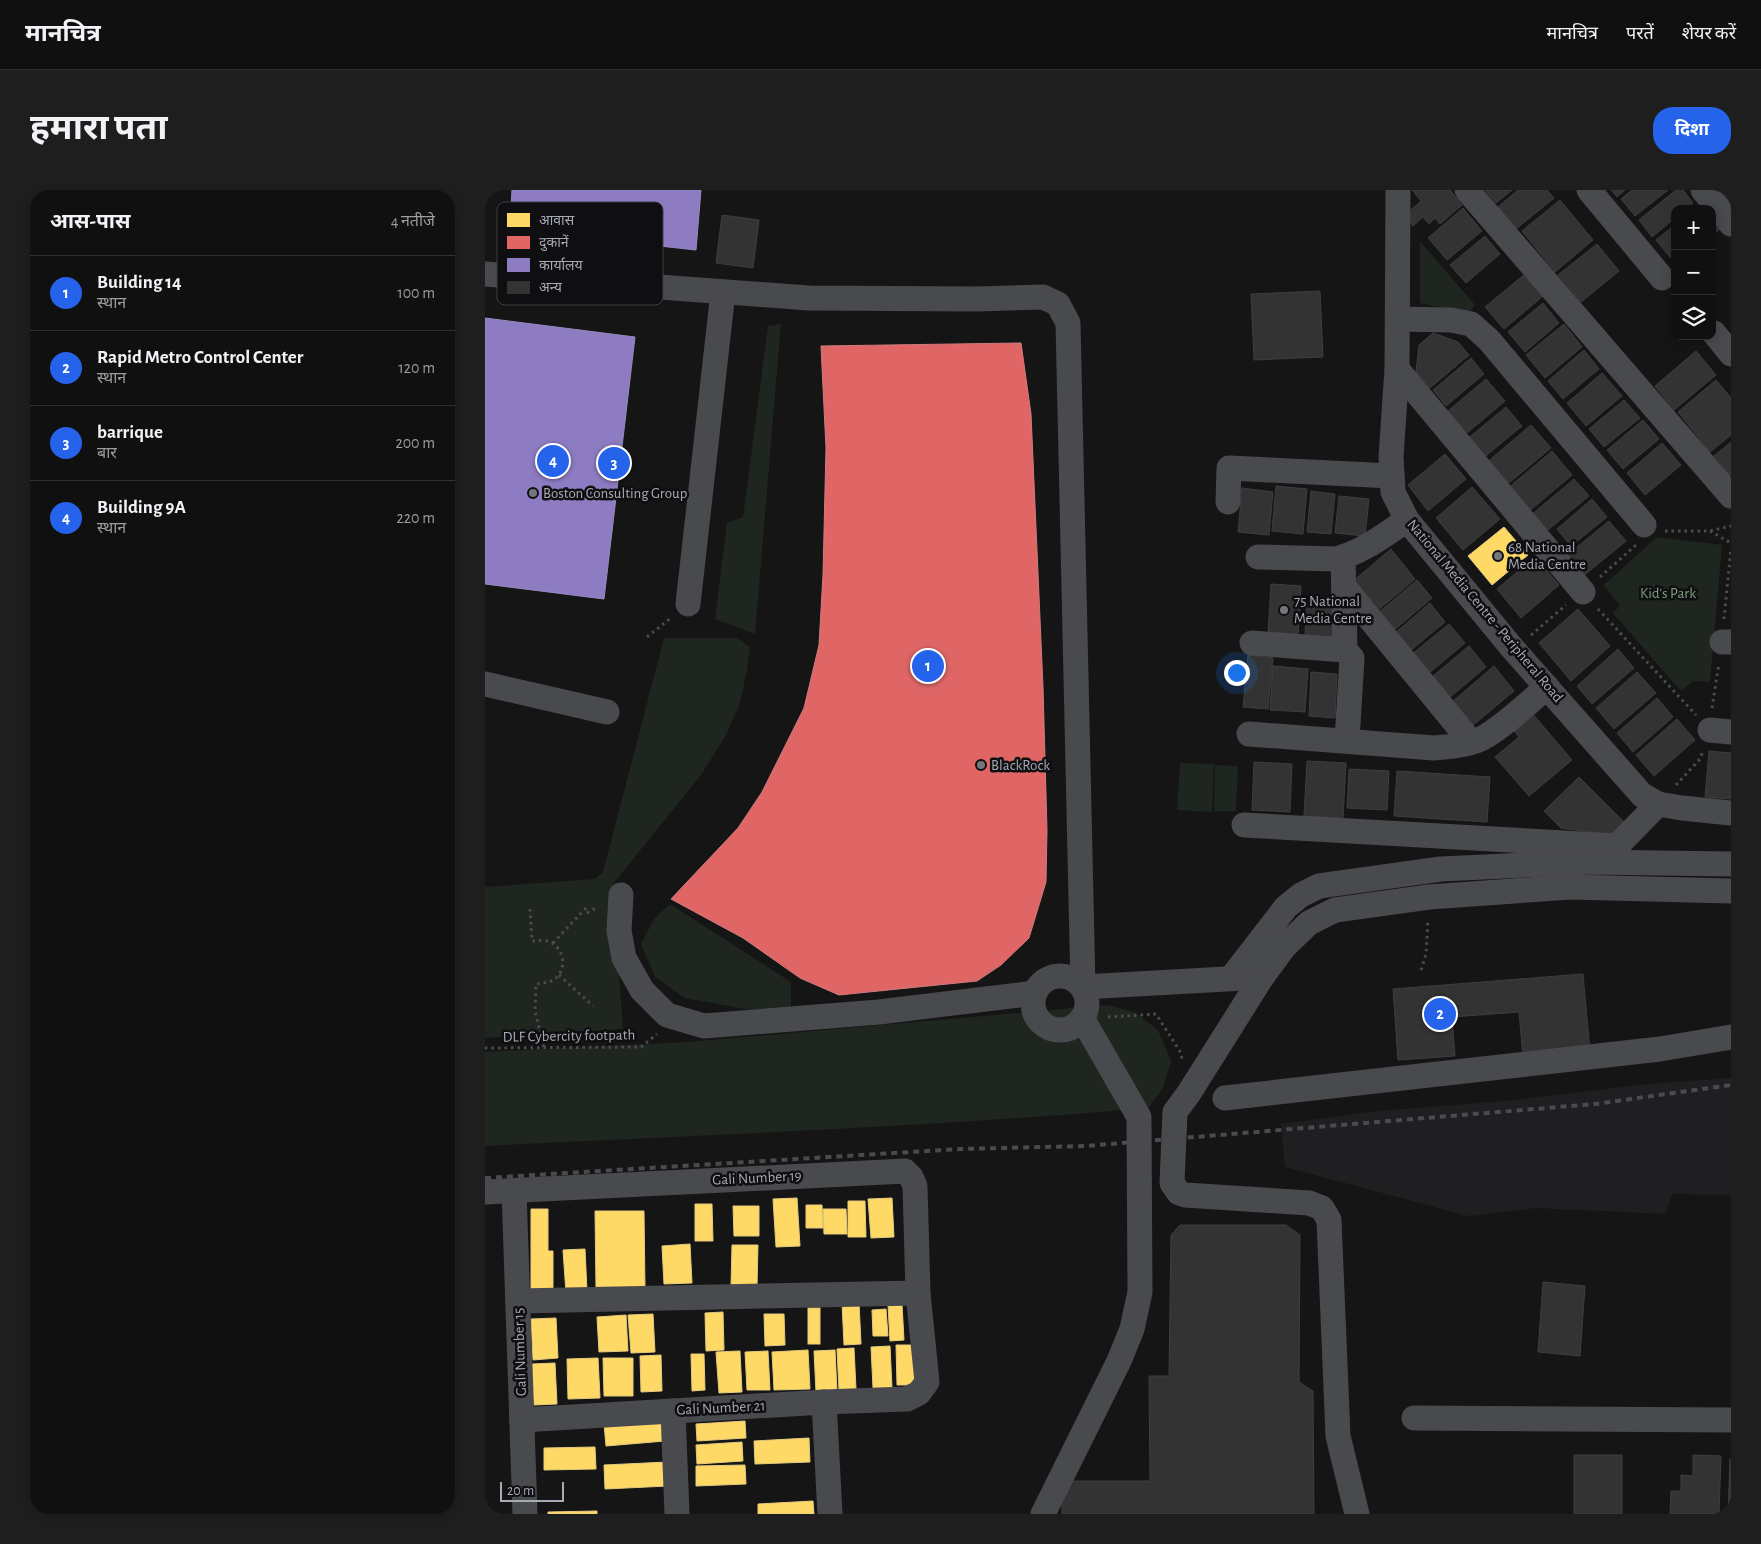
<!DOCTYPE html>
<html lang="hi">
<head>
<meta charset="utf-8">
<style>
	body { margin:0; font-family:"Alegreya Sans","Noto Sans Devanagari",sans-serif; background:#1e1e1e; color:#f1f3f6 }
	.controls { position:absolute; right:15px; top:15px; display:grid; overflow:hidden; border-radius:10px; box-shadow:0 2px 12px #0003 }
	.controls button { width:45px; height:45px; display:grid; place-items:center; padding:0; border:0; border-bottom:1px solid #303030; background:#101010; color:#f1f3f6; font:25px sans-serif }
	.scale { position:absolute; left:15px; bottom:12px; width:64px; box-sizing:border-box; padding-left:5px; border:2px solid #a7abb5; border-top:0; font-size:14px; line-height:18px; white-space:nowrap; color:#a7abb5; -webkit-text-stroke:4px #0f0f11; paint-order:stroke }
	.you { position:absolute; left:751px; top:482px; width:18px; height:18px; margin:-12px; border:4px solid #fff; border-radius:50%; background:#1a73e8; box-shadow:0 0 0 8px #1a73e833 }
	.badge { display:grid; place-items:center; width:32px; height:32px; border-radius:50%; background:#2563eb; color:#fff; font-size:16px; font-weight:700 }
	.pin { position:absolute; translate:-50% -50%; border:2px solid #fff; box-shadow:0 1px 5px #0006 }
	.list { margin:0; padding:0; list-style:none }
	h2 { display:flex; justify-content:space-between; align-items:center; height:65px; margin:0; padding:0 20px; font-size:21px }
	h2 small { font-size:16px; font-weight:400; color:#9c9d9f }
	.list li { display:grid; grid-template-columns:32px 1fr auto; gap:15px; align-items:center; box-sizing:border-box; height:75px; padding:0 20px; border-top:1px solid #303030 }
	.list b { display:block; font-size:19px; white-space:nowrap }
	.list p { margin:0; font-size:16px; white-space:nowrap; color:#9c9d9f }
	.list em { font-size:16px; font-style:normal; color:#9c9d9f }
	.icon { flex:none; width:28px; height:28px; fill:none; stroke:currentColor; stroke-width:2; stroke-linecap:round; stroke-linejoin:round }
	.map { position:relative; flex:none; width:1246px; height:1324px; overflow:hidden; border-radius:20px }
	header { display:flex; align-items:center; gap:30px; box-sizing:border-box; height:70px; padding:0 25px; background:#101010; border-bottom:1px solid #303030 }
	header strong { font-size:24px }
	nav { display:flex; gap:28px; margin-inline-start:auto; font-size:18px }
	.intro { display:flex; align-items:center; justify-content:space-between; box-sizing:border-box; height:120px; padding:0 30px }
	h1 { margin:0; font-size:35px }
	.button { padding:12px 22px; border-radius:20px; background:#2563eb; color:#fff; font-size:18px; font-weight:700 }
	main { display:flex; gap:30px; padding:0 30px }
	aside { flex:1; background:#101010; border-radius:20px; box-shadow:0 2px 12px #0003 }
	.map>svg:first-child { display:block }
</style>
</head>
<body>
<header>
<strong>मानचित्र</strong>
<nav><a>मानचित्र</a><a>परतें</a><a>शेयर करें</a></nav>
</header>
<div class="intro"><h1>हमारा पता</h1><a class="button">दिशा</a></div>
<main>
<aside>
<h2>आस-पास<small>4 नतीजे</small></h2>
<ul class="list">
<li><span class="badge">1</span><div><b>Building 14</b><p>स्थान</p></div><em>100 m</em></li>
<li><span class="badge">2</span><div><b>Rapid Metro Control Center</b><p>स्थान</p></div><em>120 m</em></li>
<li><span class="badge">3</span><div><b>barrique</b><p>बार</p></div><em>200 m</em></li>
<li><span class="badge">4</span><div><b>Building 9A</b><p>स्थान</p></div><em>220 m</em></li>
</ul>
</aside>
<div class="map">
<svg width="1246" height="1324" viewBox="0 0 1246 1324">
	<rect width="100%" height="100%" fill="#151515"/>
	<!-- built -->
	<path fill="#1f1f21" d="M1246 888V1005L1187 1004 1181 1024 1051 1018 983 1026 800 977 796 934 893 921 1019 911 1171 893Z"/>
	<!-- green -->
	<g fill="#1f251f">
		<path d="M935 51 990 115 984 123 935 113Z"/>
		<path d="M296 134 270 444 230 429 242 333 258 327 283 136Z"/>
		<path d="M1172 347 1237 355 1225 492 1208 491 1196 501 1128 423 1135 416 1119 395Z"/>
		<path d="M179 448H252L265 457 262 480 255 513 241 545 216 585 128 694 138 839 0 848V697L110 689 118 682Z"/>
		<path d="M695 573 729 574 727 622 692 620Z"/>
		<path d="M730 575 753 576 751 621H729Z"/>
		<path d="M185 714 306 792V819L265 820 200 808 170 787 156 754 169 729Z"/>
		<path d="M623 815 649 822 673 840 686 871 678 898 663 918C443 937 221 945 0 956V862L202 852Z"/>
	</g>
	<!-- homes -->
	<g fill="#ffd966" stroke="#e5cb7e">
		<path d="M1019 337 1043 365 1007 395 983 366Z"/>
		<path d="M312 1008 315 1056 291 1057 288 1009Z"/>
		<path d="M407 1008 409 1047 386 1048 383 1009Z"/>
		<path d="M363 1011H380L381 1047H363Z"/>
		<path d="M210 1014H227L228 1051H210Z"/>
		<path d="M321 1015H337L338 1038H321Z"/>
		<path d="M248 1016H274V1046H249Z"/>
		<path d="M46 1019H63V1061H68V1100H46Z"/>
		<path d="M338 1019H361L362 1044H339Z"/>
		<path d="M110 1021H159L160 1098H111Z"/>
		<path d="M205 1054 207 1093 179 1094 177 1056Z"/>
		<path d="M247 1055H273L272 1097 246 1096Z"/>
		<path d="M100 1059 102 1101 81 1103 78 1060Z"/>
		<path d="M374 1112 376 1154 359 1155 357 1113Z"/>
		<path d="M417 1114 419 1150 405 1151 403 1115Z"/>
		<rect x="323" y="1118" width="12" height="36"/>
		<path d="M401 1119 403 1146H388L387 1120Z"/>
		<path d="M238 1122 239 1160 221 1161 220 1123Z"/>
		<path d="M168 1124 170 1162 146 1163 143 1125Z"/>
		<path d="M279 1124H299L300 1155 280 1156Z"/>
		<path d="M141 1125 143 1161 114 1162 112 1127Z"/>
		<path d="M71 1128 73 1168 48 1170 46 1129Z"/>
		<path d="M411 1155H429L430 1195H412Z"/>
		<path d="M405 1156 407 1198H388L386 1157Z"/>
		<path d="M369 1158 371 1199 354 1200 352 1159Z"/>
		<path d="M323 1160 325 1199 289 1200 287 1162Z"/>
		<path d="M350 1160 352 1201 331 1202 329 1161Z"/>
		<path d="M255 1161 257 1202 234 1203 231 1162Z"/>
		<path d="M283 1161 285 1200H262L260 1162Z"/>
		<path d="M206 1164H219L220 1200 207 1201Z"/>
		<path d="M176 1165 177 1201 156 1202 155 1166Z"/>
		<path d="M113 1168 115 1208 83 1209 82 1169Z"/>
		<path d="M118 1168H148V1206H119Z"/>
		<path d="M70 1173 72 1214 49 1215 47 1174Z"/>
		<path d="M178 1229 180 1251 121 1256 119 1234Z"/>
		<path d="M260 1231 261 1248 212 1251 211 1234Z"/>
		<path d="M324 1248 325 1272 270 1274 269 1251Z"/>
		<path d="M257 1252 258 1271 212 1274 211 1255Z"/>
		<path d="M110 1257 111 1279 59 1280V1258Z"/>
		<path d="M182 1272 183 1296 120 1299 119 1275Z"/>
		<path d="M260 1275 261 1294 211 1296V1276Z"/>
		<path d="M328 1311 329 1324H273V1314Z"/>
		<path d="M112 1321V1324H63V1322Z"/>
	</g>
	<!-- shops -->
	<path fill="#e06666" stroke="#cf7b7e" d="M536 153 546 224 558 497 562 640 561 692 544 748 516 775 492 791 354 805 315 788 258 748 186 709 253 638 277 602 319 518 334 455 338 385 341 258 336 156Z"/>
	<!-- offices -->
	<g fill="#8e7cc3" stroke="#968abf">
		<path d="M27 0H216L211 60 28 40 26 17Z"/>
		<path d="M0 128 150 147 119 409 0 394Z"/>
	</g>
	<!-- building -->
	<g fill="#333334" stroke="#3d3e41">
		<path d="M927 0H965L977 15 955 34 950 28 944 34 938 27 928 36 919 26 936 11Z"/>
		<path d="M1000 0H1027L1011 13Z"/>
		<path d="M1033 0H1062L1069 8 1031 39 1013 17Z"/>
		<path d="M1126 0H1140L1132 7Z"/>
		<path d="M1147 0H1183L1150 26 1136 9Z"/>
		<path d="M1191 0H1198L1208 13 1201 19H1190V28L1167 47 1154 30Z"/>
		<path d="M1227 0H1246V16Z"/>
		<path d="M1075 10 1108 50 1070 82 1037 41Z"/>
		<path d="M978 18 997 41 962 70 943 48Z"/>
		<path d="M237 25 274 30 268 78 231 73Z"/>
		<path d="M1227 32 1234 40 1227 45Z"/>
		<path d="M1190 35V73L1171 50Z"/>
		<path d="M1000 46 1015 64 981 93 965 75Z"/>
		<path d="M1112 54 1134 81 1096 112 1073 85Z"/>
		<path d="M1040 84 1058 106 1019 139 1000 117Z"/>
		<path d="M835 101 838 167 769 170 766 104Z"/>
		<path d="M1058 113 1074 133 1040 162 1023 142Z"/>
		<path d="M1079 134 1097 157 1060 188 1041 165Z"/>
		<path d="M948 143 973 152 984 165 945 198 931 182 934 155Z"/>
		<path d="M1099 160 1114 179 1078 209 1063 191Z"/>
		<path d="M1211 161 1231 185 1189 220 1170 196Z"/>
		<path d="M986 168 999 184 961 216 948 200Z"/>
		<path d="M1117 183 1137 206 1101 236 1082 213Z"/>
		<path d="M1001 189 1020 211 982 243 963 221Z"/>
		<path d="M1231 190 1246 208V245L1225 262 1193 222Z"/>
		<path d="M1139 210 1155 228 1119 257 1104 239Z"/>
		<path d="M1021 217 1037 236 997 269 981 250Z"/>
		<path d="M1158 230 1174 249 1138 279 1122 260Z"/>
		<path d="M1046 235 1066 258 1019 297 1000 274Z"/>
		<path d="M1246 252V284L1245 285 1229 266Z"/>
		<path d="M1177 253 1196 275 1160 305 1142 283Z"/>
		<path d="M1067 261 1087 285 1042 323 1022 299Z"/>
		<path d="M960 264 981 289 943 321 923 295Z"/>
		<path d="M1089 289 1104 306 1059 343 1045 326Z"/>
		<path d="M791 296 822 299 818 344 787 341Z"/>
		<path d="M987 297 1015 329 978 360 951 328Z"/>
		<path d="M757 298 788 302 784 345 753 342Z"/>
		<path d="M826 301 850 304 846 344 822 342Z"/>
		<path d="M854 306 884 309 880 346 850 343Z"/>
		<path d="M1107 309 1122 327 1086 356 1072 339Z"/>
		<path d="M1124 331 1141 351 1097 387 1080 367Z"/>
		<path d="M906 359 930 389 892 421 867 392Z"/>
		<path d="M1050 367 1074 395 1036 428 1012 399Z"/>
		<path d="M932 390 947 408 908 441 893 423Z"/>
		<path d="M786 394 816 396 813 446 783 444Z"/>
		<path d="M822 406 854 408 852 449 820 447Z"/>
		<path d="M945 413 960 432 925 461 910 443Z"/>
		<path d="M1093 419 1125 456 1086 491 1054 453Z"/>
		<path d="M964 434 980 453 944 483 927 464Z"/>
		<path d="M984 456 1001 477 965 507 948 486Z"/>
		<path d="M1133 459 1149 478 1107 514 1092 496Z"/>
		<path d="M763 465 788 468 783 519 758 517Z"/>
		<path d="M788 476 823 479 820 522 785 520Z"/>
		<path d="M1009 476 1029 501 987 536 967 512Z"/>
		<path d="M826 482 852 484 850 528 824 526Z"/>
		<path d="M1152 482 1171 503 1129 539 1111 518Z"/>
		<path d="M1172 508 1188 527 1148 562 1132 543Z"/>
		<path d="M1046 522 1087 570 1044 606 1010 567 1034 547 1027 538Z"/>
		<path d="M1192 529 1210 550 1169 586 1151 565Z"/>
		<path d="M1224 561 1246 563V609L1220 607Z"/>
		<path d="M822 571 861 573 858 628 819 626Z"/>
		<path d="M769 572 807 574 805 622 767 620Z"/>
		<path d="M864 579 904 581 902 620 862 618Z"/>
		<path d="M912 581 1005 587 1002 632 909 626Z"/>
		<path d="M1094 587 1144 637 1135 646 1076 638 1059 621Z"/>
		<path d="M1098 784 1105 862 1038 867 1034 822 967 827 970 866 913 870 908 799Z"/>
		<path d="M695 1035H801L815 1045 814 1192 828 1201 829 1324H577V1303L587 1291H665L664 1186H684L686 1045Z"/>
		<path d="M1058 1092 1100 1096 1095 1166 1053 1162Z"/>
		<rect x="1089" y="1265" width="48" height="59"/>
		<path d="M1208 1265 1236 1266 1234 1324H1185L1186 1301H1196V1285L1208 1286Z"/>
		<path d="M1245 1269 1246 1324H1243Z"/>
	</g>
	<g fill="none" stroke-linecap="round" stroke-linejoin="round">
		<!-- path -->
		<g stroke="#4b4c4f" stroke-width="3" stroke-dasharray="2.5 4" stroke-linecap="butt">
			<path d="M1180 341H1225L1246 336"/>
			<path d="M1225 341 1246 353"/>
			<path d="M1115 387 1151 355"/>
			<path d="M1113 419 1211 525"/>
			<path d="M1239 429 1246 358"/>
			<path d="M1046 445 1081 415"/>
			<path d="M162 447 187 427"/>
			<path d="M1227 518 1234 473"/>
			<path d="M1191 595 1215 569 1218 561"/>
			<path d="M45 719 47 751C52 751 57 750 62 751 79 756 83 778 70 789 64 793 57 793 51 794L50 821 59 858"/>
			<path d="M102 723 113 717"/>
			<path d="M68 753 101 718"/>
			<path d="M936 780 941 764 943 730"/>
			<path d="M74 785 108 816"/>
			<path d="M623 827 671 824 696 863 697 869"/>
			<path d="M0 858 156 857 172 844"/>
		</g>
		<!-- minor -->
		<g stroke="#494a4e" stroke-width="25">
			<path d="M913 0 912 179 906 267 908 302 922 330 1028 459 1157 605 1173 614 1197 618 1246 623"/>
			<path d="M982 0 1246 306"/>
			<path d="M1104 0 1177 88"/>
			<path d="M1218 0 1246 34"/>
			<path d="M0 84 324 108 492 109 558 107 573 114 583 133 598 797 777 787"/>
			<path d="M913 129 966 130 986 134 1004 150 1159 335"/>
			<path d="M1229 143 1246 164"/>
			<path d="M912 179 1098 402"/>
			<path d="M743 312 744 278 907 286"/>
			<path d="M773 367 851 369C878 362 899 345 922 330"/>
			<path d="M858 367 860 460 867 468 862 551"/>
			<path d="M859 397 986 552"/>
			<path d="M203 414 238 102"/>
			<path d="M1237 452H1246"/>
			<path d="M767 453 860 460"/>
			<path d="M0 494 122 522"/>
			<path d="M1225 540 1246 542"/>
			<path d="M764 544 949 558C963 557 977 556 991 551 1011 544 1045 511 1062 497"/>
			<path d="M759 635 1132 656 1173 614"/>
			<path d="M136 705 134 741 139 768 157 800 182 825 219 836 394 822 550 803"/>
			<circle cx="575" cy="813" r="27"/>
			<path d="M747 787 801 717 816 705 834 696 956 679 1104 672 1246 674"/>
			<path d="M740 908 1175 859 1246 847"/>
			<path d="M29 1001 40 1324"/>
			<path d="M0 1002 420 981 426 987 430 996 433 1103 442 1192 434 1203 422 1209 339 1212 37 1230"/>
			<path d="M33 1111 433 1103"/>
			<path d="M339 1212 345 1324"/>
			<path d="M188 1221 192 1324"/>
			<path d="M929 1228 1246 1230"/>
			<path d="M558 1324 634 1171 647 1139 655 1102 654 927 597 828"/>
			<path d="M872 1324 853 1246 844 1030 837 1018 824 1013 700 1005 694 1003 687 993 690 922 704 903 777 787 799 757 824 733 850 720 944 707 1085 697 1246 701"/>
		</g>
		<!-- rail -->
		<path stroke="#4a4b4e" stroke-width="4" stroke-dasharray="6 5" stroke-linecap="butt" d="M0 988 475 959 601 956 1110 914 1246 895"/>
	</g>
	<!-- markers -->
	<g fill="#74767d" stroke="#0f0f11" stroke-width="2">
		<circle cx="48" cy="303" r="5"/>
		<circle cx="1013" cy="366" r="5"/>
		<circle cx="799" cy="420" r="5"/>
		<circle cx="496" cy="575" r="5"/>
	</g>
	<g text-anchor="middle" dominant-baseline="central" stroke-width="5" stroke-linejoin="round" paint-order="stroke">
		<!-- poi labels -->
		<g font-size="15" fill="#a7abb5" stroke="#0f0f11" text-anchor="start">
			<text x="58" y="303">Boston Consulting Group</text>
			<text x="1023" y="357">68 National<tspan x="1023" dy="17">Media Centre</tspan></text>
			<text x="809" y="411">75 National<tspan x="809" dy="17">Media Centre</tspan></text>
			<text x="506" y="575">BlackRock</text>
		</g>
		<!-- park labels -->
		<g font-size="15" fill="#7e9f81" stroke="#0f0f11">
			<text x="1183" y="403">Kid's Park</text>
		</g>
		<!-- street labels -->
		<g font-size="15" fill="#a7abb5" stroke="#0f0f11">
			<text transform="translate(1000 421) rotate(50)">National Media Centre - Peripheral Road</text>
			<text transform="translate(84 846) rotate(-1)">DLF Cybercity footpath</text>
			<text transform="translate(272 988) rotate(-3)">Gali Number 19</text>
			<text transform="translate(35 1162) rotate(-92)">Gali Number 15</text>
			<text transform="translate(236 1218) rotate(-3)">Gali Number 21</text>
		</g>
	</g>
	<!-- legend -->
	<rect x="12" y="12" width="166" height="103" rx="8" fill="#0f0f11" stroke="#3d3e42" stroke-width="1"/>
	<rect x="22" y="23" width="23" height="14" fill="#ffd966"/>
	<rect x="22" y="46" width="23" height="13" fill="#e06666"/>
	<rect x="22" y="68" width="23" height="14" fill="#8e7cc3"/>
	<rect x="22" y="91" width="23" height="13" fill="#333334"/>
	<g font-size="14" fill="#a7abb5">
		<text x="54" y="35">आवास</text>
		<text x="54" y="57">दुकानें</text>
		<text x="54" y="80">कार्यालय</text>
		<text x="54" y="102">अन्य</text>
	</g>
</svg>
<div class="controls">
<button>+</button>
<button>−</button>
<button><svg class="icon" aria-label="layers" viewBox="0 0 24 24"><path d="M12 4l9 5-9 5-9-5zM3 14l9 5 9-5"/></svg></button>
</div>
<div class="scale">20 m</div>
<div class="you"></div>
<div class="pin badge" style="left:443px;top:476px">1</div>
<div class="pin badge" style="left:955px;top:824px">2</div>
<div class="pin badge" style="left:129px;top:273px">3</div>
<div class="pin badge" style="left:68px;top:271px">4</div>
</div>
</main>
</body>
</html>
